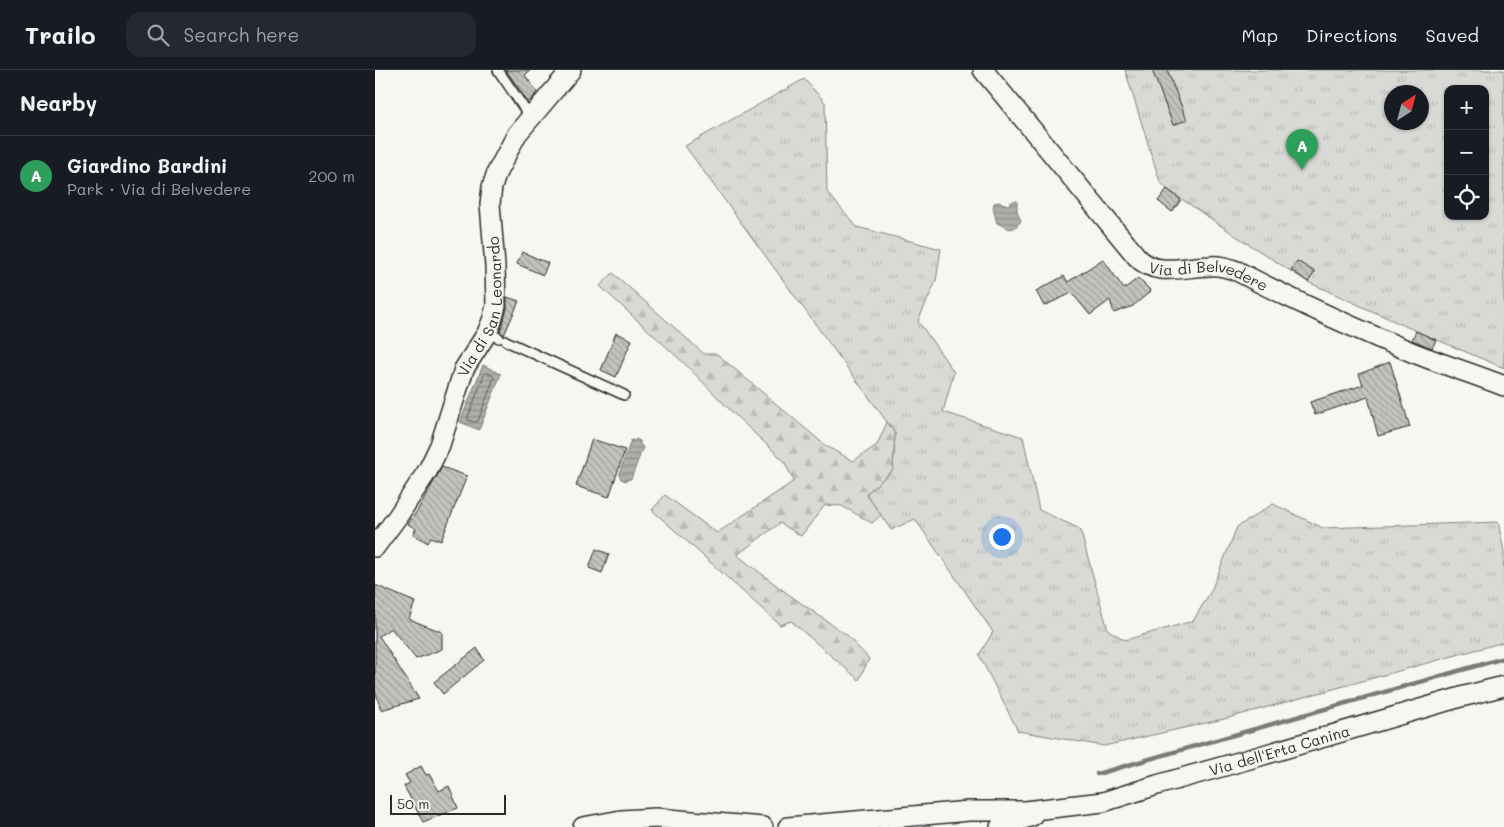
<!DOCTYPE html>
<html lang="en">
<head>
<meta charset="utf-8">
<style>
	body { margin:0; font-family:Mali,sans-serif; background:#242831; color:#f1f3f6 }
	.controls { position:absolute; right:15px; top:15px; display:grid; overflow:hidden; border-radius:10px; box-shadow:0 1px 4px #0004 }
	.controls button { width:45px; height:45px; display:grid; place-items:center; padding:0; border:0; border-bottom:1px solid #363941; background:#171b24; color:#f1f3f6; font:25px sans-serif }
	.compass { position:absolute; left:1009px; top:15px; width:45px; height:45px; border-radius:50%; background:#171b24; box-shadow:0 1px 4px #0004; rotate:36deg }
	.scale { position:absolute; left:15px; bottom:12px; width:116px; box-sizing:border-box; padding-left:5px; border:2px solid #2b2b2b; border-top:0; font-size:14px; line-height:18px; white-space:nowrap; color:#2b2b2b; -webkit-text-stroke:4px #f6f6f2; paint-order:stroke }
	.you { position:absolute; left:626px; top:466px; width:18px; height:18px; margin:-12px; border:4px solid #fff; border-radius:50%; background:#1a73e8; box-shadow:0 0 0 8px #1a73e833 }
	.badge { display:grid; place-items:center; width:32px; height:32px; border-radius:50%; background:#d1495b; color:#fff; font-size:16px; font-weight:700 }
	.pin { position:absolute; translate:-50% -41px; filter:drop-shadow(0 1px 2px #0008) }
	.pin::after { content:''; position:absolute; top:26px; width:18px; height:15px; background:inherit; clip-path:polygon(0 0,100% 0,50% 100%) }
	.list { margin:0; padding:0; list-style:none }
	h2 { display:flex; justify-content:space-between; align-items:center; height:65px; margin:0; padding:0 20px; font-size:21px }
	h2 small { font-size:16px; font-weight:400; color:#9ea1a6 }
	.list li { display:grid; grid-template-columns:32px 1fr auto; gap:15px; align-items:center; box-sizing:border-box; height:80px; padding:0 20px; border-top:1px solid #363941 }
	.list b { display:block; font-size:19px; white-space:nowrap }
	.list p { margin:0; font-size:16px; white-space:nowrap; color:#9ea1a6 }
	.list em { font-size:16px; font-style:normal; color:#9ea1a6 }
	.icon { flex:none; width:28px; height:28px; fill:none; stroke:currentColor; stroke-width:2; stroke-linecap:round; stroke-linejoin:round }
	.map { position:relative; flex:none; width:1129px; height:757px; overflow:hidden }
	header { display:flex; align-items:center; gap:30px; box-sizing:border-box; height:70px; padding:0 25px; background:#171b24; border-bottom:1px solid #363941 }
	header strong { font-size:24px }
	nav { display:flex; gap:28px; margin-inline-start:auto; font-size:18px }
	.search { width:350px; height:45px; background:#242831; display:flex; align-items:center; gap:12px; box-sizing:border-box; padding:0 18px; border-radius:15px; color:#9ea1a6; font-size:19px }
	main { display:flex }
	aside { flex:1; background:#171b24 }
	.map>svg:first-child { display:block }
</style>
</head>
<body>
<header>
<strong>Trailo</strong>
<div class="search"><svg class="icon" aria-label="search" viewBox="0 0 24 24"><circle cx="10" cy="10" r="6"/><path d="M15 15l6 6"/></svg>Search here</div>
<nav><a>Map</a><a>Directions</a><a>Saved</a></nav>
</header>
<main>
<aside>
<h2>Nearby<small></small></h2>
<ul class="list">
<li><span class="badge" style="background:#2e9e5b">A</span><div><b>Giardino Bardini</b><p>Park · Via di Belvedere</p></div><em>200 m</em></li>
</ul>
</aside>
<div class="map">
<svg width="1129" height="757" viewBox="0 0 1129 757">
	<defs>
		<pattern id="grass-tufts" width="24" height="20" patternUnits="userSpaceOnUse" patternTransform="scale(1.25)"><rect width="24" height="20" fill="#d9d9d5"/><path d="M3 7l-1-3M5 7V3M7 7l1-3M15 17l-1-3M17 17v-4M19 17l1-3" fill="none" stroke="#babab7"/></pattern>
		<pattern id="forest-firs" width="22" height="20" patternUnits="userSpaceOnUse" patternTransform="scale(1.25)"><rect width="22" height="20" fill="#d9d9d5"/><path d="M5 1l3.5 6h-7zM16 11l3.5 6h-7z" fill="#babab7"/></pattern>
		<pattern id="water-rules" width="6" height="5" patternUnits="userSpaceOnUse" patternTransform="scale(1.25)"><rect width="6" height="5" fill="#aeaeab"/><path d="M0 2.5h6" fill="none" stroke="#8e8e8b"/></pattern>
		<pattern id="building-back-hatch" width="6" height="6" patternUnits="userSpaceOnUse" patternTransform="scale(1.25)"><rect width="6" height="6" fill="#c3c3c0"/><path d="M-1 5l2 2M0 0l6 6M5-1l2 2" fill="none" stroke="#9f9f9c"/></pattern>
	</defs>
	<rect width="100%" height="100%" fill="#f6f6f2"/>
	<filter id="ink" filterUnits="userSpaceOnUse"><feTurbulence type="fractalNoise" baseFrequency=".02" numOctaves="2"/><feDisplacementMap in="SourceGraphic" scale="10" xChannelSelector="R" yChannelSelector="G"/><feConvolveMatrix kernelMatrix="1 2 1 2 8 2 1 2 1" color-interpolation-filters="sRGB"/></filter>
	<g filter="url(#ink)">
		<!-- grass -->
		<g fill="url(#grass-tufts)" stroke="#828280" fill-rule="evenodd">
			<path d="M750 0H1129V298L1041 261 933 212 867 170 792 119 785 112ZM1073 19H1110V146H1073ZM1016 22H1046V52H1016Z"/>
			<path d="M429 9 450 32 452 122 482 157 566 179 561 211 543 251 579 302 568 342 648 367 664 440 705 459 733 560 750 570 818 551 836 521 862 457 898 434 948 458 1123 452 1129 481V572L853 648 729 676 643 661 604 585 618 562 540 449 516 460 491 424 518 400 520 363 310 76Z"/>
		</g>
		<!-- forest -->
		<path fill="url(#forest-firs)" stroke="#828280" d="M238 203 329 284H342L451 376 478 391 502 375 512 352 520 363 518 400 491 424 506 445 497 453 467 436 450 435 426 466 405 453 362 485 413 524 472 565 494 589 484 610 416 551 405 555 277 440 290 425 342 463 419 411 409 391 359 344 311 295 225 216Z"/>
		<!-- water -->
		<g fill="url(#water-rules)" stroke="#7a7a78">
			<path d="M638 131H642V141L646 151C637 163 634 159 622 153L618 138 619 133 624 132 633 135Z"/>
			<path d="M108 295 126 304 104 360 85 352Z"/>
			<path d="M261 369 265 371V375L268 377 256 409H254L251 411 246 409 244 404 256 370 259 371Z"/>
		</g>
		<g fill="none" stroke-linecap="round" stroke-linejoin="round">
			<!-- shore -->
			<path stroke="#5f5f5e" stroke-width="1" d="M112 303 118 306 119 308 103 351 99 352 93 350V347L109 305Z"/>
			<!-- stream -->
			<path stroke="#7a7a78" stroke-width="4.5" d="M722 704 1129 588"/>
		</g>
		<!-- building -->
		<g fill="url(#building-back-hatch)" stroke="#2b2b2b">
			<path d="M131 0H156L150 5 162 22 157 29 153 32Z"/>
			<path d="M777 0H792L812 50 798 55Z"/>
			<path d="M792 119 806 130 797 142 783 131Z"/>
			<path d="M147 182 173 193 168 205 142 194Z"/>
			<path d="M728 189 749 219 763 208 776 221 758 236 739 243 735 230 715 245 697 223 669 236 661 221 689 206 693 212Z"/>
			<path d="M922 191 940 202 933 212 916 200Z"/>
			<path d="M132 227 144 231 129 265 125 262 132 239Z"/>
			<path d="M1041 261 1061 270 1057 278 1037 270Z"/>
			<path d="M241 263 257 270 241 307 226 300Z"/>
			<path d="M1015 292 1035 357 1003 366 993 327 940 345 935 332 988 315 984 304Z"/>
			<path d="M217 369 250 380 234 427 201 416Z"/>
			<path d="M67 397 92 406 66 471 56 467 53 473 38 464 41 459 33 454 42 441Z"/>
			<path d="M221 479 234 484 227 503 214 498Z"/>
			<path d="M0 515 40 532 34 549 67 562V579L41 589 16 558 4 566 44 629 6 640 0 620Z"/>
			<path d="M102 578 109 590 68 624 59 612Z"/>
			<path d="M46 696 51 705 54 704 64 721 74 716 83 738 48 752 29 716 35 713 30 705Z"/>
		</g>
		<g fill="none" stroke-linecap="round" stroke-linejoin="round">
			<!-- service casing -->
			<g stroke="#2b2b2b" stroke-width="12">
				<g id="service">
					<path d="M123 0 155 47"/>
					<path d="M112 263 124 268"/>
					<path d="M131 271 249 325"/>
				</g>
			</g>
			<!-- minor casing -->
			<g stroke="#2b2b2b" stroke-width="22">
				<g id="minor">
					<path id="s1" d="M608 0 762 187C781 208 810 196 835 196 845 195 853 198 862 201 919 231 979 258 1039 283 1069 295 1099 304 1129 316"/>
					<path id="s2" d="M0 477 23 446 53 400 65 375 89 299 112 263 117 251 121 236 120 196 115 134 117 117 122 102 142 64 196 0"/>
					<path d="M208 757 246 750 281 748 388 757"/>
					<path id="s3" d="M413 757 594 741H650L728 732 782 715 885 686 1086 627 1129 616"/>
					<path d="M625 757 657 746"/>
				</g>
			</g>
			<!-- service -->
			<use href="#service" stroke="#f6f6f2" stroke-width="9"/>
			<!-- minor -->
			<use href="#minor" stroke="#f6f6f2" stroke-width="19"/>
		</g>
	</g>
	<g text-anchor="middle" dominant-baseline="central" stroke-width="4.5" stroke-linejoin="round" paint-order="stroke">
		<!-- street labels -->
		<g font-size="15" fill="#2b2b2b" stroke="#f6f6f2">
			<text stroke="none"><textPath href="#s1" startOffset="319">Via di Belvedere</textPath></text>
			<text stroke="none"><textPath href="#s2" startOffset="268">Via di San Leonardo</textPath></text>
			<text stroke="none"><textPath href="#s3" startOffset="500">Via dell'Erta Canina</textPath></text>
		</g>
	</g>
</svg>
<div class="controls">
<button>+</button>
<button>−</button>
<button><svg class="icon" aria-label="locate" viewBox="0 0 24 24"><circle cx="12" cy="12" r="6"/><path d="M12 2v4M12 18v4M2 12h4M18 12h4"/></svg></button>
</div>
<svg class="compass" viewBox="-18 -18 36 36"><path d="M0-13l5 13h-10z" fill="#e53935"/><path d="M0 13l5-13h-10z" fill="#9ea1a6"/></svg>
<div class="scale">50 m</div>
<div class="you"></div>
<div class="pin badge" style="left:927px;top:100px;background:#2e9e5b">A</div>
</div>
</main>
</body>
</html>
